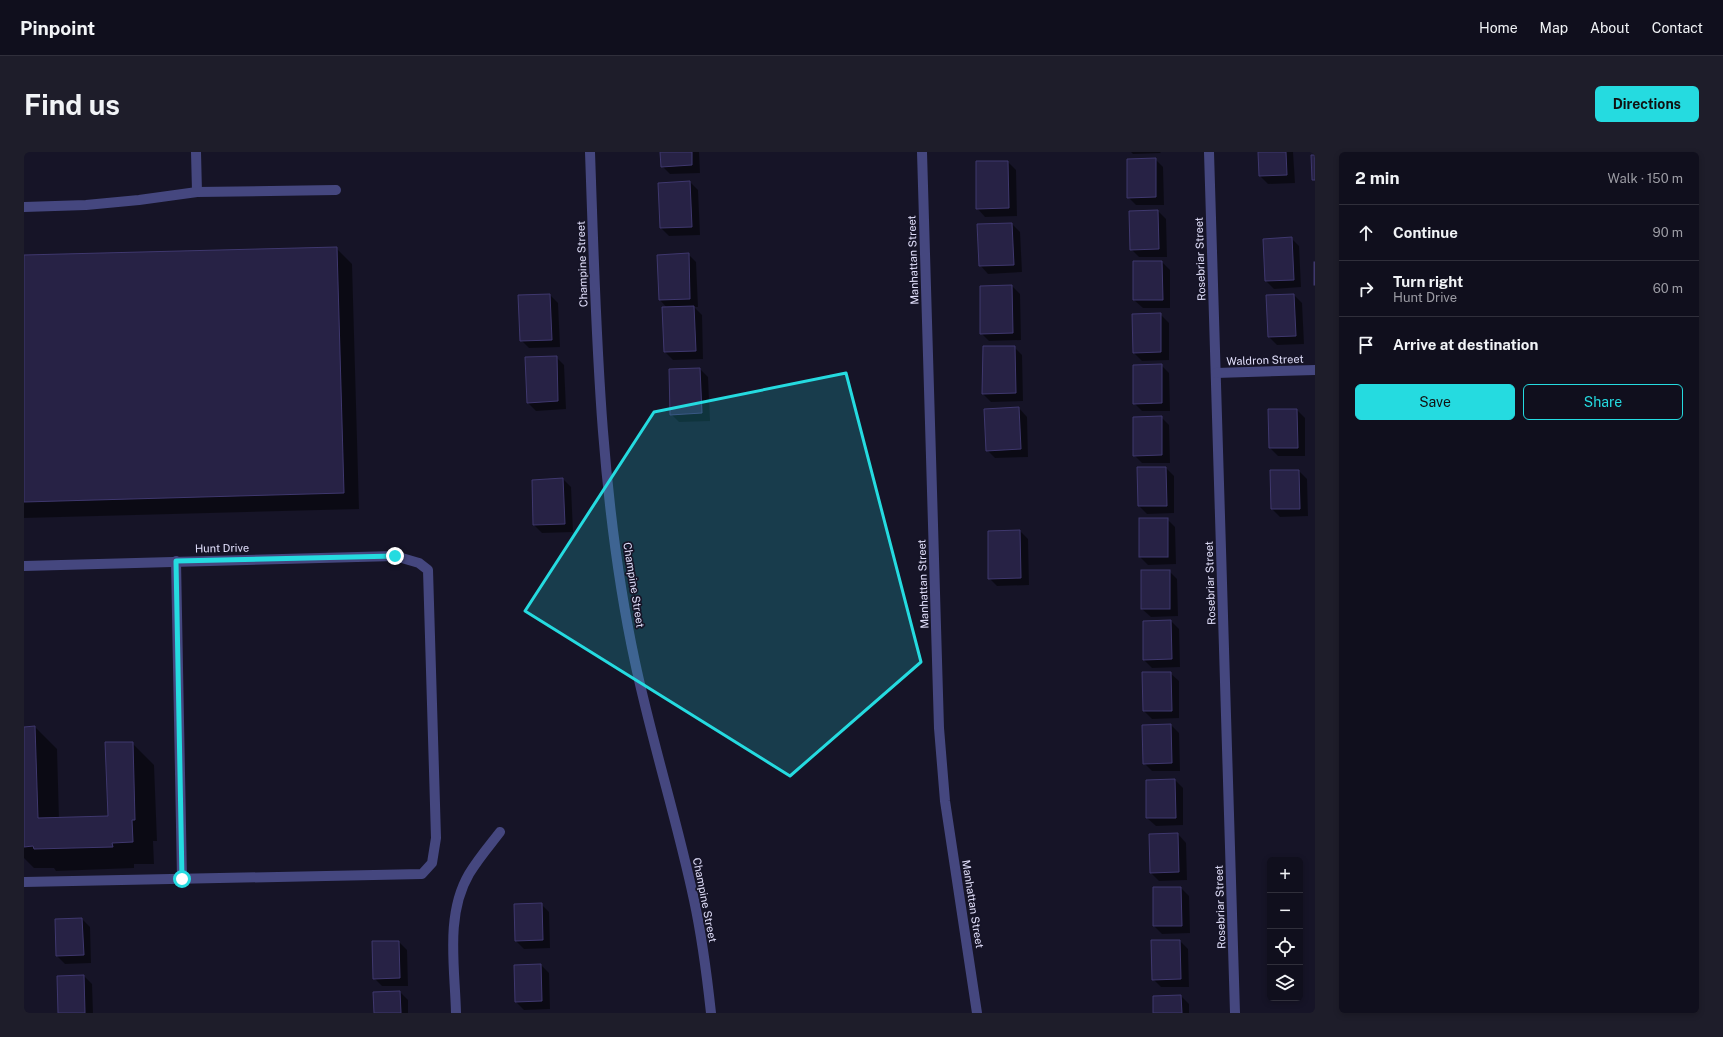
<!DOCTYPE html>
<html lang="en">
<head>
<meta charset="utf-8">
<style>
	body { margin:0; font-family:"Public Sans",sans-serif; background:#1e1d2a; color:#f1f3f6 }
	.controls { position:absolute; right:12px; bottom:12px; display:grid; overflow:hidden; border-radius:6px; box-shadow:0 2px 6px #0003 }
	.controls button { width:36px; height:36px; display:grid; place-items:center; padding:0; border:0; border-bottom:1px solid #302f3b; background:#100f1d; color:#f1f3f6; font:20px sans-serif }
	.stop { position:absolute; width:12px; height:12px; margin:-9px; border:3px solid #25dbe0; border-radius:50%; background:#fff }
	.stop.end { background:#25dbe0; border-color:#fff; box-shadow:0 1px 4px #0008 }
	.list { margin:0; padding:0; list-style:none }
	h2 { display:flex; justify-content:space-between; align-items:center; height:52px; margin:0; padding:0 16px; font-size:17px }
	h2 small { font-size:13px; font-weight:400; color:#9c9ca4 }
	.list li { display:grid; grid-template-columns:26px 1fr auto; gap:12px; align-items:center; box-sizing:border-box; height:56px; padding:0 16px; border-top:1px solid #302f3b }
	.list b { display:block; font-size:15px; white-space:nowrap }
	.list p { margin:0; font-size:13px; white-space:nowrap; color:#9c9ca4 }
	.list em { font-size:13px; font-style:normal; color:#9c9ca4 }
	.actions { display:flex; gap:8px; padding:12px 16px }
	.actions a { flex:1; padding:9px 0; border:1px solid #25dbe0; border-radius:6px; text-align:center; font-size:14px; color:#25dbe0 }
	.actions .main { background:#25dbe0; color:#111 }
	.icon { flex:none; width:22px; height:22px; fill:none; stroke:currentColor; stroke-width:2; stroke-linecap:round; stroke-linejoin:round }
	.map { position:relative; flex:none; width:1291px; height:861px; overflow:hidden; border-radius:6px }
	header { display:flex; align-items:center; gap:24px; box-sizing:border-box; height:56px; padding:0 20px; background:#100f1d; border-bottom:1px solid #302f3b }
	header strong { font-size:19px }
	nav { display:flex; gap:22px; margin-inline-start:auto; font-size:14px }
	.intro { display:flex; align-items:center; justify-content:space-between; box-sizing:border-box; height:96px; padding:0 24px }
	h1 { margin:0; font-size:28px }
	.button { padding:10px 18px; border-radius:6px; background:#25dbe0; color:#111; font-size:14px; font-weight:700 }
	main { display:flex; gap:24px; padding:0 24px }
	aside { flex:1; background:#100f1d; border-radius:6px; box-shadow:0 2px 6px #0003 }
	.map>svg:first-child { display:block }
</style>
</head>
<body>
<header>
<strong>Pinpoint</strong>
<nav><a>Home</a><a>Map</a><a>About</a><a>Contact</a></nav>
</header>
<div class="intro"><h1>Find us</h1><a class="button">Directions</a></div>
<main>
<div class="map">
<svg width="1291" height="861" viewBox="0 0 1291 861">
	<rect width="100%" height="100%" fill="#161427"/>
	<!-- shadow -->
	<g fill="#0007">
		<path d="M637 0H675L676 21 646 22 638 14Z"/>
		<path d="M1107 0H1136L1137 1 1109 2Z"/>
		<path d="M1235 0H1269L1271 31 1244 32 1236 24Z"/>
		<path d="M1131 7 1139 15 1140 53H1112L1104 45Z"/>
		<path d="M984 10 992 18 993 64 961 65 953 56Z"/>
		<path d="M666 30 674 38 676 83 645 84 637 76Z"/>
		<path d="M1134 59 1142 67 1143 105H1115L1107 97Z"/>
		<path d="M988 72 996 80 998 120 964 122 956 113Z"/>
		<path d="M1267 86 1275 94 1277 135 1250 137 1242 129Z"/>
		<path d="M312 96 328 112 335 357 0 366V104Z"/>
		<path d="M664 102 672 110 674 155H670L678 163 679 207 649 208 641 200 643 156 636 148Z"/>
		<path d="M1138 110 1146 118V156H1119L1110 148Z"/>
		<path d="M988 134 996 142 997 188 965 189 957 181Z"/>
		<path d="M526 143 534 151 536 195 505 196 497 188Z"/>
		<path d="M1270 143 1278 151 1280 192 1253 193 1245 185 1243 144Z"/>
		<path d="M1136 162 1145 171V208L1118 209 1110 201Z"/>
		<path d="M990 195 998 203 999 249 967 250 959 242Z"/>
		<path d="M532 205 540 213 542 257 512 259 504 251Z"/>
		<path d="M1137 213 1145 221 1146 259H1118L1110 251Z"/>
		<path d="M676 217 684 225 686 269 655 270 647 262Z"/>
		<path d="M995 256 1003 265 1004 305 971 306 963 298Z"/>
		<path d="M1273 258 1281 266V304H1254L1246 296Z"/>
		<path d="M1137 265 1145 273 1146 311H1118L1110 303Z"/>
		<path d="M1142 316 1150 324V361L1123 362 1115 354Z"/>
		<path d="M1247 319H1275L1283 327 1284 364 1256 365 1248 357Z"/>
		<path d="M539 327 547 335 549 380 518 381 510 373 509 329Z"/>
		<path d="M1143 367 1151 375 1152 412 1124 413 1116 405Z"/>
		<path d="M996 379 1004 387 1005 433 973 434 965 426Z"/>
		<path d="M1145 419 1153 427 1154 464 1127 465 1118 457Z"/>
		<path d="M1147 469 1155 477 1156 515 1128 516 1120 508Z"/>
		<path d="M1146 521 1155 529V566L1128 567 1120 559Z"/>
		<path d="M1147 573 1155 581 1156 619H1128L1120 611Z"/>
		<path d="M11 575 33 597 35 667 85 665 108 591 130 613 133 689H129L130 712H110V716L32 719 30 716H10L0 706V576Z"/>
		<path d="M1123 628H1151L1159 636V673L1132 674 1123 666Z"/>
		<path d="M1154 682 1162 691 1163 728 1135 729 1127 721Z"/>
		<path d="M1157 736 1165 744 1166 781 1138 782 1130 774Z"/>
		<path d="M517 752 525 760 526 796 500 797 492 789Z"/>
		<path d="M58 767 66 775 67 811 41 812 33 804Z"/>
		<path d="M1156 789 1164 797 1165 835H1137L1129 827Z"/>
		<path d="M375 790 383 798 384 834H358L350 826Z"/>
		<path d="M517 813 525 821 526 857 500 858 492 850Z"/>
		<path d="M60 824 68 832 69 861H35Z"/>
		<path d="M376 840 384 848V861H351Z"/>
		<path d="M1157 844 1165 852V861H1130Z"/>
	</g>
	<!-- building -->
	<g fill="#272245" stroke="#3f386e">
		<path d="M636 0H668V13L637 15Z"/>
		<path d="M1234 0H1262L1263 23 1235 24Z"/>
		<path d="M1287 3H1291V28H1288Z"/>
		<path d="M1132 6V45L1103 46V7Z"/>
		<path d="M952 9H984L985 56 952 57Z"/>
		<path d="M666 29 668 75 636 76 634 31Z"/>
		<path d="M1134 58 1135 97 1106 98 1105 59Z"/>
		<path d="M988 71 990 113 955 114 953 72Z"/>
		<path d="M1268 85 1270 128 1241 129 1239 87Z"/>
		<path d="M313 95 320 341 0 350V103Z"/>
		<path d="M665 101 666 147 635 148 633 103Z"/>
		<path d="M1109 109H1138L1139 148H1109Z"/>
		<rect x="1290" y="110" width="1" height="23"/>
		<path d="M988 133 989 181 956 182V134Z"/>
		<path d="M526 142 528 188 496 189 494 143Z"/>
		<path d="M1270 142 1272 184 1244 185 1242 143Z"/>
		<path d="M670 154 672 199 640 200 638 155Z"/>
		<path d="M1137 161V200L1109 201 1108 162Z"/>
		<path d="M959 194H991L992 241 958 242Z"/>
		<path d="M533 204 534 249 503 251 501 205Z"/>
		<path d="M1138 212V251L1109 252V213Z"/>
		<path d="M676 216 678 261 646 263 645 217Z"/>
		<path d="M995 255 997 297 962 299 960 257Z"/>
		<path d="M1244 257H1273L1274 296H1245Z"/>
		<path d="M1138 264V303L1109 304V265Z"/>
		<path d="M1113 315H1142L1143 354H1114Z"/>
		<path d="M1246 318H1275L1276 357H1247Z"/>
		<path d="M539 326 541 372 509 373 508 328Z"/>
		<rect x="1115" y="366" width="29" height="39"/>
		<path d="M996 378 997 426 964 427V379Z"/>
		<rect x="1117" y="418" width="29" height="39"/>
		<path d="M1147 468 1148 507 1119 508V469Z"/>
		<path d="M1118 520H1147L1148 559H1119Z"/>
		<path d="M1147 572 1148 611 1119 612 1118 573Z"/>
		<path d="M11 574 14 666 84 664 81 590H109L111 668H108L109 690 88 691 89 695 10 697 9 694 0 695V575Z"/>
		<path d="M1151 627 1152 666H1122V628Z"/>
		<path d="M1154 681 1155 720 1126 721 1125 682Z"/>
		<path d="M1129 735H1157L1158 774H1129Z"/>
		<path d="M518 751 519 788 491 789 490 752Z"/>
		<path d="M58 766 60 803 32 804 31 767Z"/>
		<path d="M1127 788H1156L1157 827 1128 828Z"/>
		<path d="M348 789H375L376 826 349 827Z"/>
		<path d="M517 812 518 849 491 850 490 813Z"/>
		<path d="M60 823 61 861H34L33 824Z"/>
		<path d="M376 839 377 861H350L349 840Z"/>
		<path d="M1157 843 1158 861H1129V844Z"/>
	</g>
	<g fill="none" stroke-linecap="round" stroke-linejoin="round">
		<!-- minor -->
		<g stroke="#45477f" stroke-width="10">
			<path d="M172 0 173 40"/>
			<path d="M566 0C572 170 575 343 611 510 628 590 653 668 670 748 678 785 683 824 687 861"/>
			<path d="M898 0 915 576 921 649 953 861"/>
			<path d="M1185 0 1211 861"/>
			<path d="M0 55 62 53 115 48 173 40 312 38"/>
			<path d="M1192 221 1291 218"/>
			<path d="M152 409 158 727"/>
			<path d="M0 414 371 404 395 411 404 418 412 686 408 711 398 722 0 730"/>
			<path d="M432 861C431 816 421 763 445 722 454 707 466 693 476 680"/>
		</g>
	</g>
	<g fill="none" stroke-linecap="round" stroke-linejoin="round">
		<!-- route -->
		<path stroke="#25dbe0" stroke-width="5" d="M158 727 152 409 371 404"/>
	</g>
	<!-- marked area -->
	<path fill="#25dbe0" fill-opacity="0.2" stroke="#25dbe0" stroke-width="3" stroke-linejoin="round" d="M822 221 897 510 766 624 501 459 630 260Z"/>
	<g text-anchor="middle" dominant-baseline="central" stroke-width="3.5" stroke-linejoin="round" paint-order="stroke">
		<!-- street labels -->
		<g font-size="11" fill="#e0defa" stroke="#161427">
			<text transform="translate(1176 107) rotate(-92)">Rosebriar Street</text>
			<text transform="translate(889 108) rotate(-92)">Manhattan Street</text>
			<text transform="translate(558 112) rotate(-92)">Champine Street</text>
			<text transform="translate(1241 208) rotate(-2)">Waldron Street</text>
			<text transform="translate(198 396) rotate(-1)">Hunt Drive</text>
			<text transform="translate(1186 431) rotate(-92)">Rosebriar Street</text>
			<text transform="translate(899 432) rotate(-92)">Manhattan Street</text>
			<text transform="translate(610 433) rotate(81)">Champine Street</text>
			<text transform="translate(681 748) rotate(79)">Champine Street</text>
			<text transform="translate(949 752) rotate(81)">Manhattan Street</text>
			<text transform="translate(1196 755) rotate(-92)">Rosebriar Street</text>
		</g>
	</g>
</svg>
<div class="controls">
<button>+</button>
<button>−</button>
<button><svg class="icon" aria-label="locate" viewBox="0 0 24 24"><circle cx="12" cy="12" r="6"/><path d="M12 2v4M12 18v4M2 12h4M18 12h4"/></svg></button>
<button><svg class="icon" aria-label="layers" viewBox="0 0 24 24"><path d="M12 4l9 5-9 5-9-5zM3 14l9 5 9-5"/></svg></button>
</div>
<div class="stop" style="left:158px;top:727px"></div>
<div class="stop end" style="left:371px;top:404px"></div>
</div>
<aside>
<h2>2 min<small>Walk · 150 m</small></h2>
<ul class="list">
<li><svg class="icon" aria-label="ahead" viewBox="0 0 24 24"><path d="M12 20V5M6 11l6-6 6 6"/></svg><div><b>Continue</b></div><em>90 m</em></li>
<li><svg class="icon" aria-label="right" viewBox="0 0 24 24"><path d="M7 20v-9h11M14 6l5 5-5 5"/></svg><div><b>Turn right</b><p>Hunt Drive</p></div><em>60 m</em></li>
<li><svg class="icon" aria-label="arrive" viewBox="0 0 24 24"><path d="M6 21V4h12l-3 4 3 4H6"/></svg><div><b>Arrive at destination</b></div></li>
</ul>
<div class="actions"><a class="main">Save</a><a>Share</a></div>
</aside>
</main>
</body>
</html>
